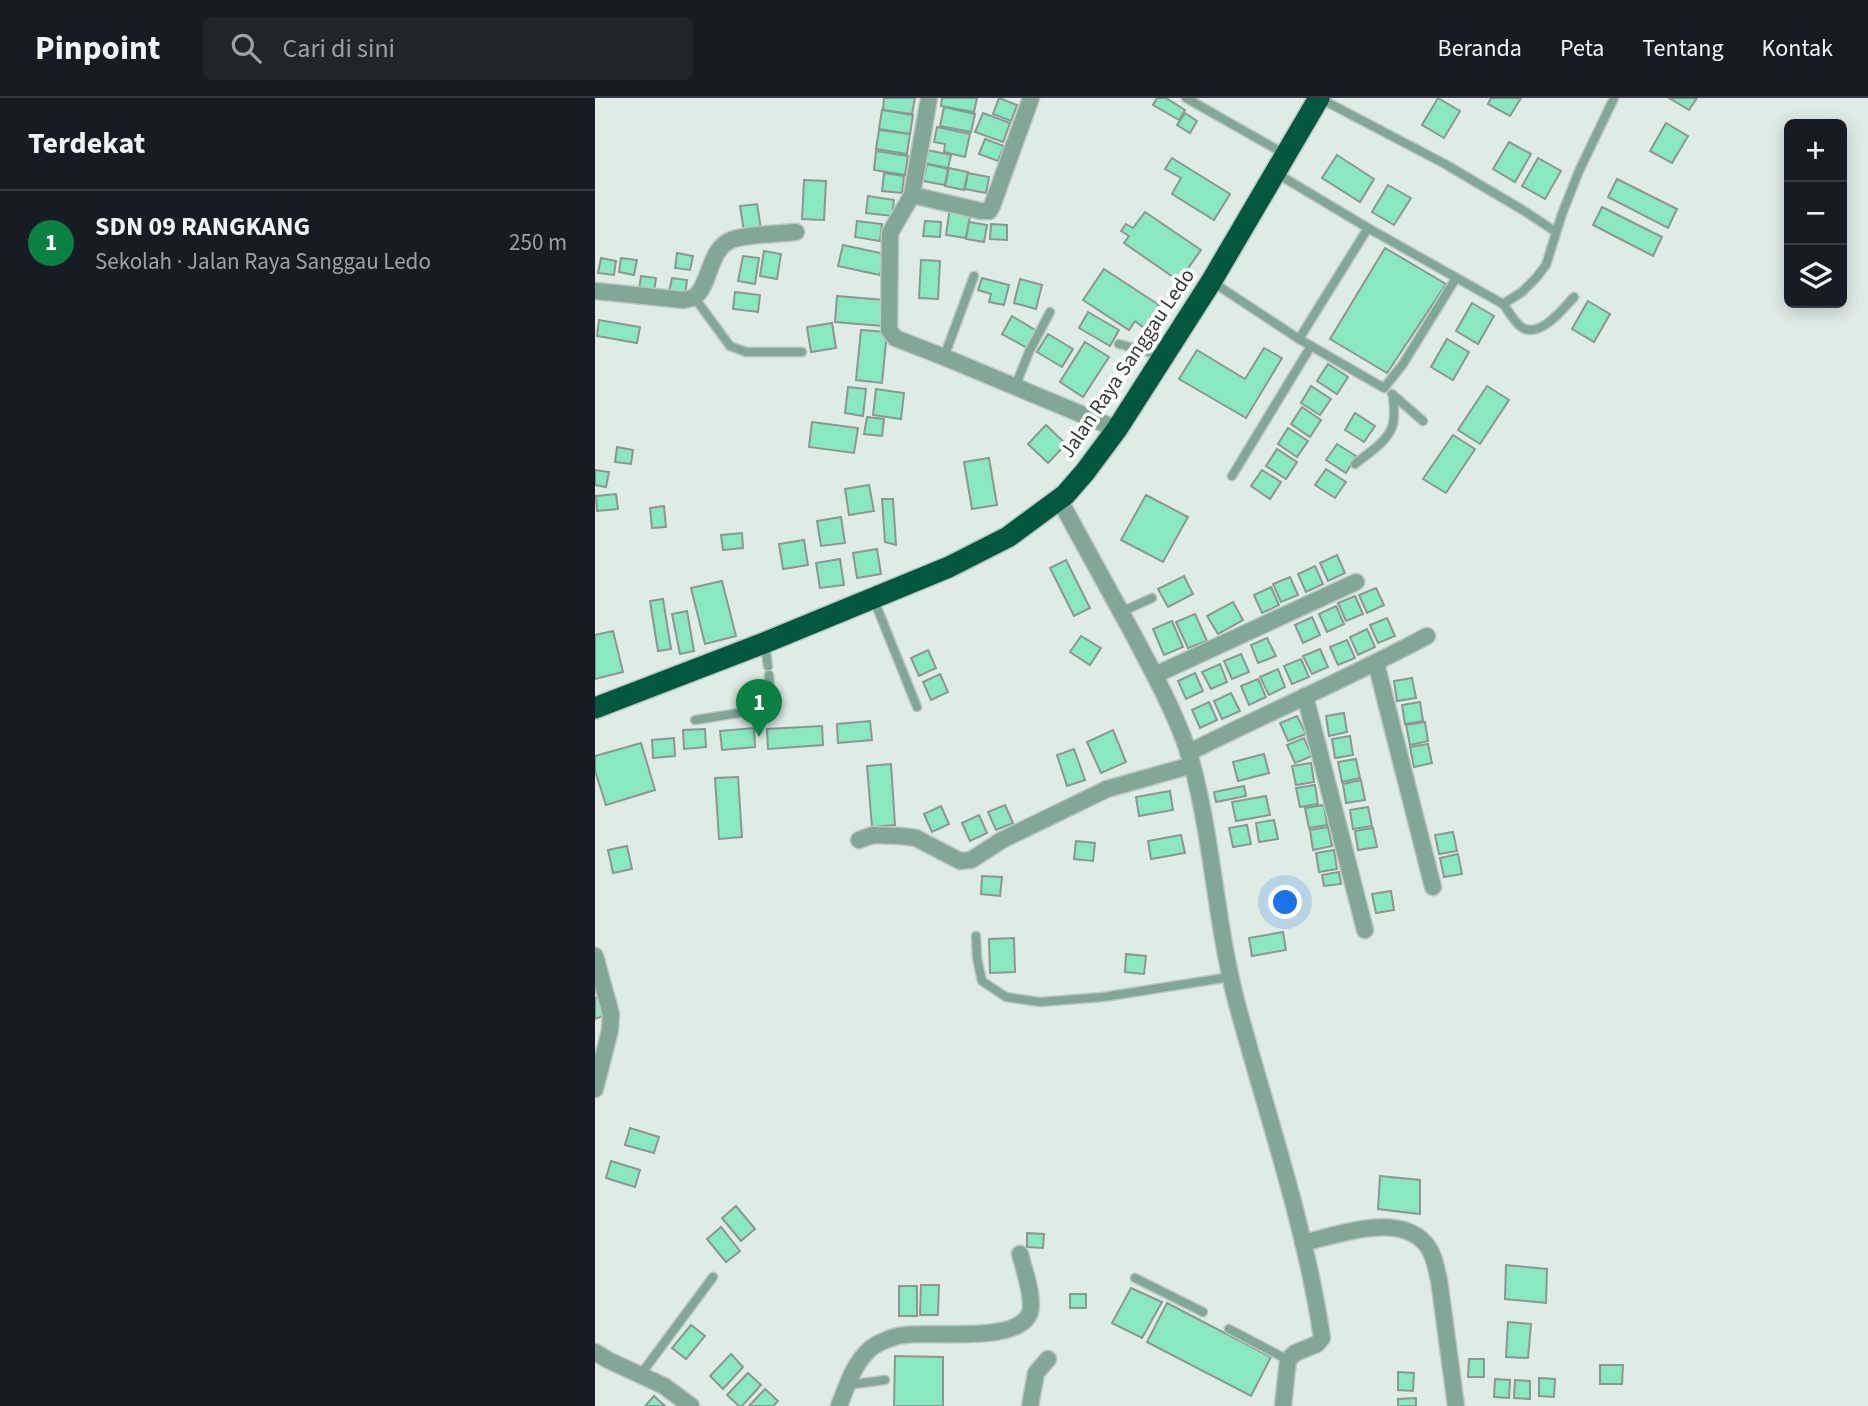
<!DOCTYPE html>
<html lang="id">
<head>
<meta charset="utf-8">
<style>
	body { margin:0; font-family:"Source Sans 3",sans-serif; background:#20242c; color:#f1f3f6 }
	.controls { position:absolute; right:21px; top:21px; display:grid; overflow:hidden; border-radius:10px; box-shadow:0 4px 18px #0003 }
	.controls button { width:63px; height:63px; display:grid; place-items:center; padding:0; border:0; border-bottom:2px solid #363941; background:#171b24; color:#f1f3f6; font:35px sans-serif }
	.you { position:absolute; left:691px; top:805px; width:24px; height:24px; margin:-18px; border:5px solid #fff; border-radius:50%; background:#1a73e8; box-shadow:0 0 0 10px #1a73e833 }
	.badge { display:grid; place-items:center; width:46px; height:46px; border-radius:50%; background:#0b8043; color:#fff; font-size:23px; font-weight:700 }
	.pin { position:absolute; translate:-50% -58px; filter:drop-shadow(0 2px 4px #0008) }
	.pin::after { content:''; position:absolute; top:37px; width:24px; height:21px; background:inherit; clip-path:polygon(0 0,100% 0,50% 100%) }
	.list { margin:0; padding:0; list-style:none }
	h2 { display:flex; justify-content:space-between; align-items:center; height:91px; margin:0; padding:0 28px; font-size:30px }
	h2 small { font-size:23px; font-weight:400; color:#9ea1a6 }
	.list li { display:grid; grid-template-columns:46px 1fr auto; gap:21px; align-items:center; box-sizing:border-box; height:105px; padding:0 28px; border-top:2px solid #363941 }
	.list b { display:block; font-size:26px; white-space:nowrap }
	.list p { margin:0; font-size:23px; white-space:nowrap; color:#9ea1a6 }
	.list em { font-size:23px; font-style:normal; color:#9ea1a6 }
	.icon { flex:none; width:38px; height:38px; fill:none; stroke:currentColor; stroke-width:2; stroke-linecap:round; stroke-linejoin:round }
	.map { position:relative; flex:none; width:1273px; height:1308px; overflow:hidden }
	header { display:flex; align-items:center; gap:42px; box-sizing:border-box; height:98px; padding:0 35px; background:#171b24; border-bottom:2px solid #363941 }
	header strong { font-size:33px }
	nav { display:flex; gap:38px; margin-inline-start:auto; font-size:24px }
	.search { width:490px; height:63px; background:#20242c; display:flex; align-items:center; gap:18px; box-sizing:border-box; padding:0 24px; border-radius:10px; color:#9ea1a6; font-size:26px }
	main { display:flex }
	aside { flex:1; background:#171b24 }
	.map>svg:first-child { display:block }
</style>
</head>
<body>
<header>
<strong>Pinpoint</strong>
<div class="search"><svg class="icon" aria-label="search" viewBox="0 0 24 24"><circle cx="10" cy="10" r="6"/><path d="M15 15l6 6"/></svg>Cari di sini</div>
<nav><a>Beranda</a><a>Peta</a><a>Tentang</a><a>Kontak</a></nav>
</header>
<main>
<aside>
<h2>Terdekat<small></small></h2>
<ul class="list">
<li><span class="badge">1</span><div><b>SDN 09 RANGKANG</b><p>Sekolah · Jalan Raya Sanggau Ledo</p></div><em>250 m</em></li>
</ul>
</aside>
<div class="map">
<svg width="1273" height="1308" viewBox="0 0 1273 1308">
	<rect width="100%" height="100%" fill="#dfebe5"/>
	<!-- building -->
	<g fill="#8ae8c1" stroke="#8c9792" stroke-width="2">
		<path d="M289 0H320L317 16 288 12Z"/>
		<path d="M347 0H382L379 14 346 8Z"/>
		<path d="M404 0 422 7 416 23 398 16Z"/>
		<path d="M562 0H571L590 12 584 22 558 7Z"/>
		<path d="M843 0 865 13 849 40 827 27Z"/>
		<path d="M896 0H926L915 18 893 6Z"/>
		<path d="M1074 0H1102L1094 12Z"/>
		<path d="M349 9 380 16 376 34 345 28Z"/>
		<path d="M287 12 318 17 315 36 284 31Z"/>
		<path d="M388 15 415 25 408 44 380 34Z"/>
		<path d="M590 15 602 23 595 35 582 27Z"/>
		<path d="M1071 25 1093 38 1077 65 1055 53Z"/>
		<path d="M342 29 375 36 370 59 349 54 350 46 339 44Z"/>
		<path d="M284 32 315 36 312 56 281 51Z"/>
		<path d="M390 41 409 48 403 63 384 56Z"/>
		<path d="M914 44 936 56 920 84 898 71Z"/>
		<path d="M332 52 356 57 353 70 329 65Z"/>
		<path d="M281 53 313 58 310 77 279 72Z"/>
		<path d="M742 57 779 81 765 104 727 80Z"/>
		<path d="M577 60 635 96 619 122 577 96 586 80 570 71Z"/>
		<path d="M943 60 966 73 950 101 927 88Z"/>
		<path d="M332 66 353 71 350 87 328 83Z"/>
		<path d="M354 70 373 74 369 92 350 88Z"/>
		<path d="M289 75 309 78 307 95 287 93Z"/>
		<path d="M373 75 394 79 391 95 370 91Z"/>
		<path d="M1022 81 1082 111 1073 130 1013 99Z"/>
		<path d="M209 82 231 83 229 122 207 121Z"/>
		<path d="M793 87 816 100 799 127 777 114Z"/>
		<path d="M273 98 299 102 297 118 271 115Z"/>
		<path d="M162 106 166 131 149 134 145 108Z"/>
		<path d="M355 109 376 113 371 140 351 137Z"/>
		<path d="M1007 109 1067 139 1058 158 998 127Z"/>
		<path d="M550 114 606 152 584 183 529 145 534 138 526 133 531 126 538 130Z"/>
		<path d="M262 123 287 126 285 143 260 139Z"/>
		<path d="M330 123 346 124 345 139 328 138Z"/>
		<path d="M374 124 392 127 389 144 371 141Z"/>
		<path d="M396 126 412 127V142L395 141Z"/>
		<path d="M248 147 290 156 285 177 243 168Z"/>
		<path d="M790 150 851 186 792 275 735 241Z"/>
		<path d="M169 153 186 156 182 181 165 178Z"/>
		<path d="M82 155 98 158 95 172 80 170Z"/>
		<path d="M148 158 164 160 160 186 143 183Z"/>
		<path d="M6 160 21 163 19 177 3 175Z"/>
		<path d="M26 160 42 162 39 177 24 174Z"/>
		<path d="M326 162 345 163 343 201 324 200Z"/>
		<path d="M509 171 564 207 549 230 540 223 534 232 488 202Z"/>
		<path d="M46 178 61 180 59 195 44 192Z"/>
		<path d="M77 180 92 182 90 197 74 194Z"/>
		<path d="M387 180 414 187 409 207 394 204 396 196 383 192Z"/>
		<path d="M425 181 447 187 441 211 419 205Z"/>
		<path d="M140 194 165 197 163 214 138 211Z"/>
		<path d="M242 198 289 202 287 228 240 224Z"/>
		<path d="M993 203 1015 216 999 244 977 231Z"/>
		<path d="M877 205 899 218 883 246 861 233Z"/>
		<path d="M493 214 524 232 515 248 484 230Z"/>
		<path d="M417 218 442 233 432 250 407 236Z"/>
		<path d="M4 222 45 229 42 245 2 238Z"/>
		<path d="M237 225 241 250 216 254 212 229Z"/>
		<path d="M266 232 292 234 287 285 261 282Z"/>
		<path d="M453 236 478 251 467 269 442 254Z"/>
		<path d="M852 241 874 254 858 282 836 269Z"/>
		<path d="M490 244 514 259 488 299 465 284Z"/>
		<path d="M669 250 687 260 651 320 584 281 602 252 650 281Z"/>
		<path d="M733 266 753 279 742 296 722 283Z"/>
		<path d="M716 288 736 301 725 317 706 305Z"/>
		<path d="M892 288 914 302 885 346 863 332Z"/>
		<path d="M253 289 271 291 268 318 250 315Z"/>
		<path d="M281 291 309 295 306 321 278 317Z"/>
		<path d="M707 309 726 322 715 339 696 326Z"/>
		<path d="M760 315 780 328 769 344 750 332Z"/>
		<path d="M272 319 289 321 287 338 269 336Z"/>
		<path d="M217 324 263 330 259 355 214 349Z"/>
		<path d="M451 327 471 346 453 365 433 346Z"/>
		<path d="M693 330 713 343 702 359 683 346Z"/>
		<path d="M858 337 880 351 851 395 828 381Z"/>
		<path d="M742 346 761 358 751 375 731 362Z"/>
		<path d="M22 349 38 352 36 366 20 364Z"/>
		<path d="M682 351 702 364 691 381 671 368Z"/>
		<path d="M394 360 402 407 377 411 369 364Z"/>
		<path d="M731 371 751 384 740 400 720 387Z"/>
		<path d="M0 372 14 374 11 389 0 387Z"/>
		<path d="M667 372 686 384 675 401 656 388Z"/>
		<path d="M274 387 279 413 254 417 250 391Z"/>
		<path d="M21 396 23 411 2 413 1 398Z"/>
		<path d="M551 397 593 419 568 464 526 442Z"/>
		<path d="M287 401H298L301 447 290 444Z"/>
		<path d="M69 408 71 429 57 430 55 410Z"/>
		<path d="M246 419 250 445 226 448 222 423Z"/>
		<path d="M147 435 148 450 128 452 126 437Z"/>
		<path d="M209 442 213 467 188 471 184 446Z"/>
		<path d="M282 451 286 476 262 480 258 455Z"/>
		<path d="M742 457 750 475 733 483 725 465Z"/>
		<path d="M245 461 249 487 225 490 221 465Z"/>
		<path d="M471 462 495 510 479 518 455 470Z"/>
		<path d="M720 468 728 486 711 494 703 476Z"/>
		<path d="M589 478 598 496 573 509 563 491Z"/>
		<path d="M695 479 703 497 686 504 678 486Z"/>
		<path d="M127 483 141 538 110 546 96 490Z"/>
		<path d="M676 489 684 507 667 515 659 497Z"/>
		<path d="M781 490 789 507 772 515 764 497Z"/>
		<path d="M760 498 768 516 751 523 743 505Z"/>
		<path d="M68 501 76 551 63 553 55 503Z"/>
		<path d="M638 504 648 522 623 536 612 518Z"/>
		<path d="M741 508 749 526 732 534 724 516Z"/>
		<path d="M92 513 99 553 85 556 77 516Z"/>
		<path d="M600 516 612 543 593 550 581 524Z"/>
		<path d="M717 519 725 537 708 545 700 527Z"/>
		<path d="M792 520 800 538 783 545 775 527Z"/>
		<path d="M577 523 588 549 569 557 558 531Z"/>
		<path d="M772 531 780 549 763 557 755 539Z"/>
		<path d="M18 533 28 574 0 581V537Z"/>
		<path d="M486 538 506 550 495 567 475 554Z"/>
		<path d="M672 540 681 558 663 565 656 547Z"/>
		<path d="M752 542 760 560 743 567 735 549Z"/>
		<path d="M725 551 733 569 717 576 708 558Z"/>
		<path d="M333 552 341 570 324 578 316 560Z"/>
		<path d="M646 556 654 574 637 581 629 563Z"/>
		<path d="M706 561 714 579 697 586 689 568Z"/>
		<path d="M625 566 632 584 616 591 607 574Z"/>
		<path d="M683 571 690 589 674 597 665 579Z"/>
		<path d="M600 575 608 593 591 601 583 583Z"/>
		<path d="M345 576 353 594 336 602 328 584Z"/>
		<path d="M817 580 821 600 802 603 799 583Z"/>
		<path d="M663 581 671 599 654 607 646 588Z"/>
		<path d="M636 595 645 613 627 621 619 603Z"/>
		<path d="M614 604 622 622 605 630 597 612Z"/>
		<path d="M825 604 828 623 810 626 807 607Z"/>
		<path d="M749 615 752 634 734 638 731 618Z"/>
		<path d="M702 618 711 636 693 643 685 625Z"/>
		<path d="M275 623 277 642 243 645 242 626Z"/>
		<path d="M830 624 833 643 815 647 811 627Z"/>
		<path d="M227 628 228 647 173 651 172 631Z"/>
		<path d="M159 630 160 649 127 652 125 633Z"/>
		<path d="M110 631 111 649 89 651 88 632Z"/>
		<path d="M518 632 531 664 506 675 492 644Z"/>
		<path d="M755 638 758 657 740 660 737 641Z"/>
		<path d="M79 640 80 658 58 660 57 642Z"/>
		<path d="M709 640 717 658 700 665 692 647Z"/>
		<path d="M46 645 60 692 11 707 0 673V658Z"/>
		<path d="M833 646 837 665 819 669 815 649Z"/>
		<path d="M479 651 490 682 472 688 462 657Z"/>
		<path d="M669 656 674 675 643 683 638 664Z"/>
		<path d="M761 661 765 680 747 684 743 664Z"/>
		<path d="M716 665 719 684 701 687 697 668Z"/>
		<path d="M296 666 300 727 277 729 272 668Z"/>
		<path d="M143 679 147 739 124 741 120 680Z"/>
		<path d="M766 682 770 702 751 705 748 686Z"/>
		<path d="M720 687 723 706 705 709 701 690Z"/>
		<path d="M649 688 651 698 621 704 619 694Z"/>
		<path d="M575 693 578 712 544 718 541 699Z"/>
		<path d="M671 698 675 717 641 723 637 704Z"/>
		<path d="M410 707 418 725 401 732 393 714Z"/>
		<path d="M729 707 732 727 714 730 710 710Z"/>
		<path d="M346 708 354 726 337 734 329 716Z"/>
		<path d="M773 709 777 728 758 731 755 712Z"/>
		<path d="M384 717 392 735 375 743 367 725Z"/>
		<path d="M679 722 683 741 664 744 661 725Z"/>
		<path d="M652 727 656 746 638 749 634 730Z"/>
		<path d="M733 729 737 748 718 752 715 732Z"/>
		<path d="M778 730 782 749 763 752 760 733Z"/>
		<path d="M858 734 862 753 844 756 840 737Z"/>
		<path d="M586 737 590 755 556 761 553 743Z"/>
		<path d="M481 743 500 745 498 763 479 761Z"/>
		<path d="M32 748 37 771 18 775 13 752Z"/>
		<path d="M739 752 742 771 724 774 721 755Z"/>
		<path d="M863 756 867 776 849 779 845 760Z"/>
		<path d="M744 774 746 786 729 788 727 777Z"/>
		<path d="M387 778 407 779 405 798 386 796Z"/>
		<path d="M796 793 799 812 781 815 777 796Z"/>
		<path d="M688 834 691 852 657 858 654 840Z"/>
		<path d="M419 840 420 874 395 875 394 841Z"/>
		<path d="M531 856 551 858 549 876 530 874Z"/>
		<path d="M5 898 13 916 0 921V900Z"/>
		<path d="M35 1030 64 1039 59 1055 30 1047Z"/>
		<path d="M16 1063 45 1072 40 1089 11 1080Z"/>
		<path d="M785 1078 825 1082V1116L783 1111Z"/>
		<path d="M141 1108 160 1131 146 1143 127 1120Z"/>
		<path d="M126 1129 145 1153 131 1164 112 1141Z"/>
		<path d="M432 1135 449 1136 448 1150 432 1149Z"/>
		<path d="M911 1167 952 1171 951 1205 910 1201Z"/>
		<path d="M326 1187H344L343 1217H325Z"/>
		<rect x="304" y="1188" width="18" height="30"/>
		<path d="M536 1190 567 1204 547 1240 517 1225Z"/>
		<rect x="475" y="1196" width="16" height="14"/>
		<path d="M572 1205 676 1259 656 1298 552 1244Z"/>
		<path d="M913 1224 936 1226 933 1260 911 1259Z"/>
		<path d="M96 1227 110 1238 91 1261 77 1250Z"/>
		<path d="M136 1256 148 1269 128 1291 115 1278Z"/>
		<path d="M300 1258 348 1259V1308H299Z"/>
		<path d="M874 1261H889V1279H873Z"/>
		<path d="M1005 1267H1028L1027 1286H1005Z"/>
		<path d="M803 1274 819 1275 818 1293 803 1292Z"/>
		<path d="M153 1275 166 1287 147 1308H144L132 1297Z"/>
		<path d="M944 1280 960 1281 959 1299 944 1298Z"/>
		<path d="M900 1281 915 1282 914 1300 899 1299Z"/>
		<path d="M920 1282 935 1283V1301L919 1300Z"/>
		<path d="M170 1291 183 1303 178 1308H154Z"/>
		<path d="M59 1298 70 1308H50Z"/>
		<path d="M821 1300V1308H803V1301Z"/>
	</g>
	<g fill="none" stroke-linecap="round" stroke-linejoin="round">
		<!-- lane casing -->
		<g stroke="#bdc7c2" stroke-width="11">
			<g id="lane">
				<path d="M591 0 688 55"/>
				<path d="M726 1 850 66 931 114 961 134"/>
				<path d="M681 75 773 130 908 206 927 194 941 180 951 167 967 116 984 73 1019 0"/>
				<path d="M619 185 704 241 789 290 808 266 861 180"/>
				<path d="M99 199 135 248 151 254H207"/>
				<path d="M908 206C913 212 918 222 925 228 943 243 968 211 979 199"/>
				<path d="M704 241 773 130"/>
				<path d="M524 246 568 258"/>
				<path d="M349 259 379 178"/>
				<path d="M420 289 434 254 455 214"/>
				<path d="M797 296 828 323"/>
				<path d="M760 366C773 355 794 343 798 326 800 317 799 306 798 297"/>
				<path d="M637 378 716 248"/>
				<path d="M279 502 322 609"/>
				<path d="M526 514 557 500"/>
				<path d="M170 548 173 568"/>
				<path d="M174 577 176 617"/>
				<path d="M100 622 175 610"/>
				<path d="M381 838 382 860 387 883 411 899 445 904 508 899 635 879"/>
				<path d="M540 1180 608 1214"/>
				<path d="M634 1231 693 1262"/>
				<path d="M46 1276 118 1179"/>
				<path d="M252 1287 290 1282"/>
			</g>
		</g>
		<!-- street casing -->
		<g stroke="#bdc7c2" stroke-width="19">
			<g id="street">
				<path d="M334 0 317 97 295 135 294 232 300 240 349 259 522 331"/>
				<path d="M317 97 386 113H394L397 108 436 0"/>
				<path d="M0 193 89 202C92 201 96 201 99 199 115 189 113 154 134 143 148 136 185 136 201 134"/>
				<path d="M464 401C489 446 513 491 538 536 559 576 585 623 597 666 618 745 621 827 642 906 672 1017 710 1126 727 1240L722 1246 700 1255 693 1262 688 1308"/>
				<path d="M781 565 838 789"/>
				<path d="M560 577 761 484"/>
				<path d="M710 598 770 832"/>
				<path d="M593 655C672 615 754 580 832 538"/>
				<path d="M264 742 278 737 306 738 321 740 365 763 376 762 407 742 512 691 597 667"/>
				<path d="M0 858 16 916 15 932 0 991"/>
				<path d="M708 1145C742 1137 802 1114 830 1145 839 1155 841 1170 844 1182L861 1308"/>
				<path d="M0 1254 13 1262 69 1288 96 1308"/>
				<path d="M244 1308C252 1288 258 1267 274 1252 280 1246 294 1240 303 1238 330 1231 424 1248 435 1214 439 1200 429 1171 425 1156"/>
				<path d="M435 1308 441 1275 453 1261"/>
			</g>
		</g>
		<!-- highway casing -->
		<g stroke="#bdc7c2" stroke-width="24">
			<path id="highway" d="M0 610 169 545 354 469 413 439 470 397 490 374 522 331 616 184 724 0"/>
		</g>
		<!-- lane -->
		<use href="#lane" stroke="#82a796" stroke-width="8"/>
		<!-- street -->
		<use href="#street" stroke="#82a796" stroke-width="16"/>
		<!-- highway -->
		<use href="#highway" stroke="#01583f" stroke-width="21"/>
	</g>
	<g text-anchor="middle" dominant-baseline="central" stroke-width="7" stroke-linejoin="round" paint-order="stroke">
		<!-- street labels -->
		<g font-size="21" fill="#343937" stroke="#fff">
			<text transform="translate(532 265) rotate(-56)">Jalan Raya Sanggau Ledo</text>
		</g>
	</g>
</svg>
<div class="controls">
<button>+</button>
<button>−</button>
<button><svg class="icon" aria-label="layers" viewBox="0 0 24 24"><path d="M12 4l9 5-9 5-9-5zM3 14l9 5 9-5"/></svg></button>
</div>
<div class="you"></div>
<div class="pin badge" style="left:164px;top:639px">1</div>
</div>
</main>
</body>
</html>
